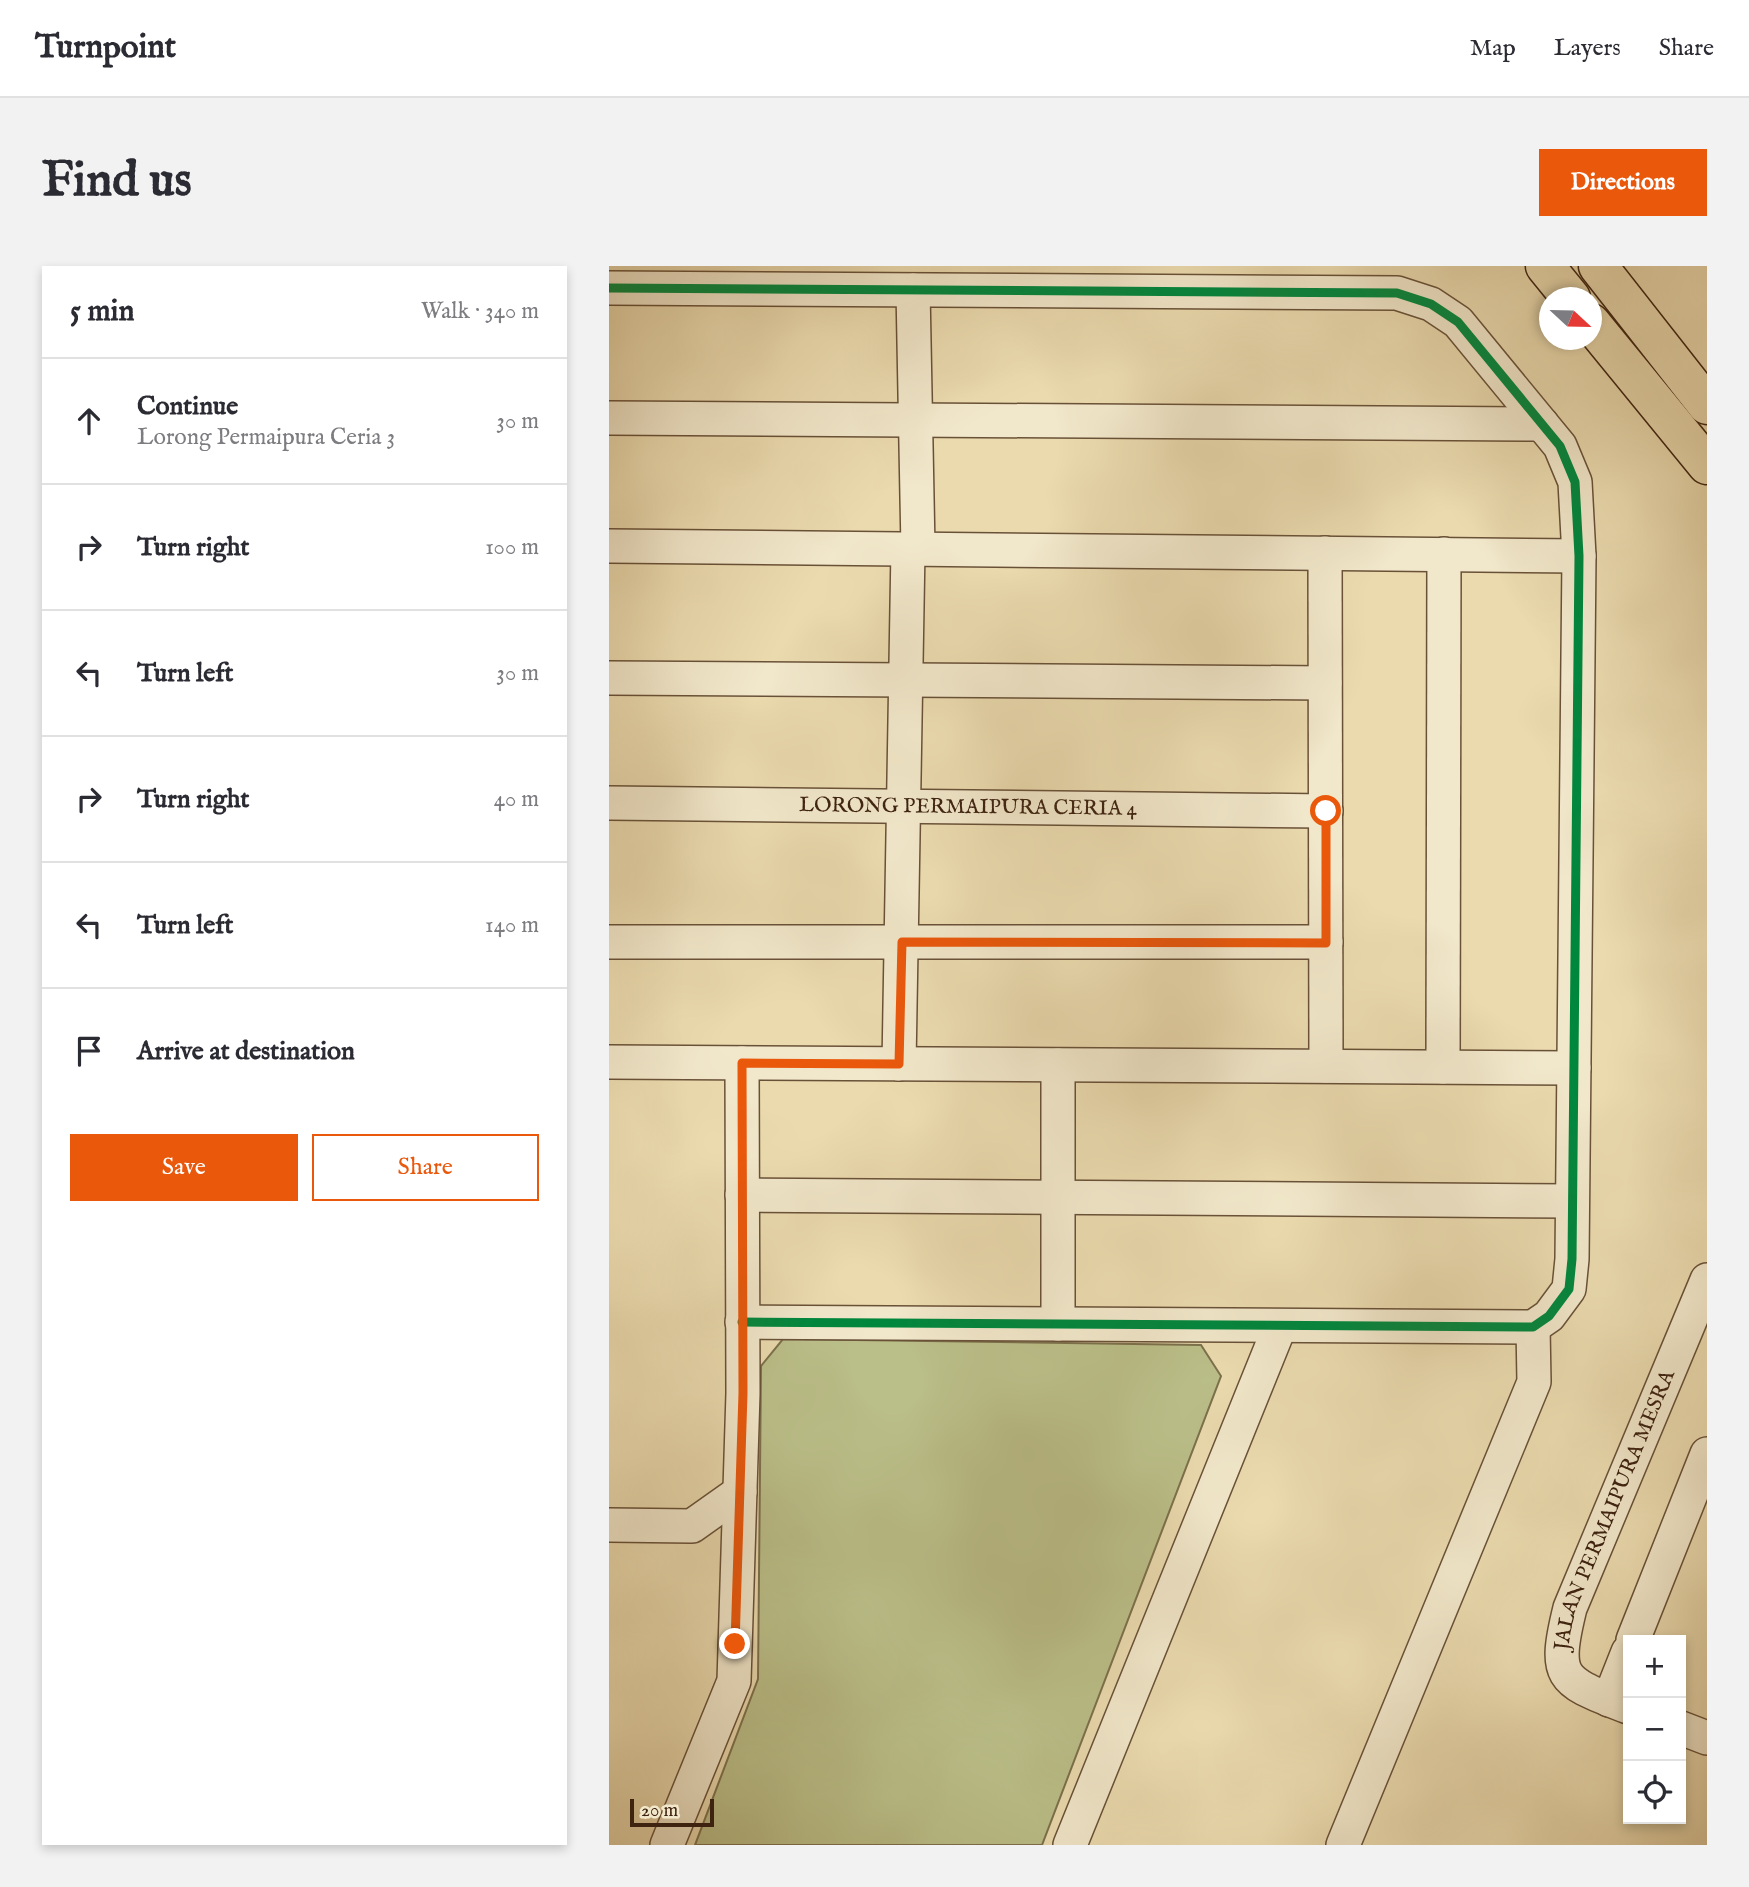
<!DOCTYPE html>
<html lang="en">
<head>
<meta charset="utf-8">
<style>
	body { margin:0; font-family:"IM FELL English",serif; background:#f2f2f3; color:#2b2b33 }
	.controls { position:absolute; right:21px; bottom:21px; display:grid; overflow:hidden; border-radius:0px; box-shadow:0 4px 10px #0003 }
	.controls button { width:63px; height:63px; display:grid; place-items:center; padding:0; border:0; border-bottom:2px solid #e1e1e2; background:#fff; color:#2b2b33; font:35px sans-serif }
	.compass { position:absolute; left:930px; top:21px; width:63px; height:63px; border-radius:50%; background:#fff; box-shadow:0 4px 10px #0003; rotate:112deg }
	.scale { position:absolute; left:21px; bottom:18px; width:84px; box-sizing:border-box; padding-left:7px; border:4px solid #3e2311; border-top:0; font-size:19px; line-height:24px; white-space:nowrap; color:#3e2311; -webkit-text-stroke:5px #f1e7ca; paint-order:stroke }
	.stop { position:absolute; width:21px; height:21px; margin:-16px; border:5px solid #ea580c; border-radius:50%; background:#fff }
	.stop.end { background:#ea580c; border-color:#fff; box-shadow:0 2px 7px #0008 }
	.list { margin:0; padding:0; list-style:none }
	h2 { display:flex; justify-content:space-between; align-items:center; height:91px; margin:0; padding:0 28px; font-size:30px }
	h2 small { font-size:23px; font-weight:400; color:#7c7c81 }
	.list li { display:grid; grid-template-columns:46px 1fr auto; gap:21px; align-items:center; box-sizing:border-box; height:126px; padding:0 28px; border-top:2px solid #e1e1e2 }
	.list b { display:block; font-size:26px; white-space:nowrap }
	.list p { margin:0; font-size:23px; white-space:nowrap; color:#7c7c81 }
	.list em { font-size:23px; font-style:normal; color:#7c7c81 }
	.actions { display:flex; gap:14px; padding:21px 28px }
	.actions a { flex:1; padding:16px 0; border:2px solid #ea580c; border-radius:0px; text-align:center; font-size:24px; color:#ea580c }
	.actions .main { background:#ea580c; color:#fff }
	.icon { flex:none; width:38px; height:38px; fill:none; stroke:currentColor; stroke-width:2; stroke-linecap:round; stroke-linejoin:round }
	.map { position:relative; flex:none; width:1098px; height:1579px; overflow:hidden; border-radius:0px }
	header { display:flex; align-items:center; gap:42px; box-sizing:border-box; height:98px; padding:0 35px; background:#fff; border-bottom:2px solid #e1e1e2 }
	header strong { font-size:33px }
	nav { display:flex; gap:38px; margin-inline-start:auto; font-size:24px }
	.intro { display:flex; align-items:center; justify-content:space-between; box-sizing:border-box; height:168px; padding:0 42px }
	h1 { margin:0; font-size:49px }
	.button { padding:18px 32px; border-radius:0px; background:#ea580c; color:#fff; font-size:24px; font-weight:700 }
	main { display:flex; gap:42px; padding:0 42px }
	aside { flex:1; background:#fff; border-radius:0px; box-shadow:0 4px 10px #0003 }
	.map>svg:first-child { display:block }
</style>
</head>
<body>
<header>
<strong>Turnpoint</strong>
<nav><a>Map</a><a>Layers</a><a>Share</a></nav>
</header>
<div class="intro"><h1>Find us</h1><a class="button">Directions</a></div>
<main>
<aside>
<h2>5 min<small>Walk · 340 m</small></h2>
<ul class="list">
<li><svg class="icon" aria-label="ahead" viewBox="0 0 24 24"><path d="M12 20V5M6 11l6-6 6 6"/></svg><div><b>Continue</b><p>Lorong Permaipura Ceria 3</p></div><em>30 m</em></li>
<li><svg class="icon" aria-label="right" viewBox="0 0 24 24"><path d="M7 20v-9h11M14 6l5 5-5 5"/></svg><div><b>Turn right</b></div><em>100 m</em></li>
<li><svg class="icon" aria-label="left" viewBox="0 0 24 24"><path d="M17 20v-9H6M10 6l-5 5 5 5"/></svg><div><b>Turn left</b></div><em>30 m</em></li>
<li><svg class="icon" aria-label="right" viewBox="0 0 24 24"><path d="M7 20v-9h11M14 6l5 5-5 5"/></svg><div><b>Turn right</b></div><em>40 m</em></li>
<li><svg class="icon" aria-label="left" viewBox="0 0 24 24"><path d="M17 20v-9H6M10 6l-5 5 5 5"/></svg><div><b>Turn left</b></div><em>140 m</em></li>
<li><svg class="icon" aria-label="arrive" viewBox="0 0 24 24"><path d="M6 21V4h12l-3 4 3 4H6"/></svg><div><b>Arrive at destination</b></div></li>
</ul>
<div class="actions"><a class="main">Save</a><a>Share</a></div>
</aside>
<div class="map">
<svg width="1098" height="1579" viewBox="0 0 1098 1579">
	<rect width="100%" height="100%" fill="#eadaae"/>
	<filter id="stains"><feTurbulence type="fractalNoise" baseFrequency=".00286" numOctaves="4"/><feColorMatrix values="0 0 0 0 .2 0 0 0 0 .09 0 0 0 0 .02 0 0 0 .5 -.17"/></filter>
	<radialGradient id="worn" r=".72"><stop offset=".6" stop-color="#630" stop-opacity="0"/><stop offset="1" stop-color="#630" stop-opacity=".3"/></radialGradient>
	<!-- green -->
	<path fill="#babe88" stroke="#7c704c" stroke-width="2" d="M174 1073 592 1079 612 1110 433 1579H86L149 1413 152 1100Z"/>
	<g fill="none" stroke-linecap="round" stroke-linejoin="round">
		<!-- minor casing -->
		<g stroke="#695138" stroke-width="36">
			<g id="minor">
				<path d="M0 22 788 27 822 38 849 56 951 180 966 216 970 290 963 993 960 1023 940 1050 924 1061 133 1056"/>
				<path d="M304 24 309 283"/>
				<path d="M0 152 933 158"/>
				<path d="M0 280 970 290"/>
				<path d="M716 287 717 800"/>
				<path d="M0 412 716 417"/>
				<path id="s1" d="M0 537 717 545"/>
				<path d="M0 676H717"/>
				<path d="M0 796 965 802"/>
				<path d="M290 798 299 283"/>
				<path d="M834 801 835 288"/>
				<path d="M133 929 963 935"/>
				<path d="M449 1058V799"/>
				<path d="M0 1259 83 1260 131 1226"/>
				<path d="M1024 1374 1098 1188"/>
				<path d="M1000 1434 1019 1386"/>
				<path id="s2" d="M1019 1441C953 1415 943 1415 961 1342L1098 1014"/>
				<path d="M1072 1462 1098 1472"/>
				<path d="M58 1579 125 1415 134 1127 133 797"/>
				<path d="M461 1579 671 1060"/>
				<path d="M734 1579 925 1116 924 1061"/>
			</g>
		</g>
		<!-- major casing -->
		<g stroke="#3e2311" stroke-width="41">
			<g id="major">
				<path d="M936 0 962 32"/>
				<path d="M989 0 1098 139"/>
				<path d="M982 57 1098 199"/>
			</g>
		</g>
		<!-- minor -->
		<use href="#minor" stroke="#f1e7ca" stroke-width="33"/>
		<!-- major -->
		<use href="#major" stroke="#eadaae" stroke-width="38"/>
		<!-- cycleway casing -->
		<g stroke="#f1e7ca" stroke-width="13">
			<path id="cycleway" d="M0 22 788 27 822 38 849 56 951 180 966 216 970 290 963 993 960 1023 940 1050 924 1061 133 1056"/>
		</g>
		<!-- cycleway -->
		<use href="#cycleway" stroke="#00873e" stroke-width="9"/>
	</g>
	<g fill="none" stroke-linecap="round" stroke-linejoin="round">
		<!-- route -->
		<path stroke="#ea580c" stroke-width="9" d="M126 1378 134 1127 133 797 290 798 293 676 717 677V545"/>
	</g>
	<g text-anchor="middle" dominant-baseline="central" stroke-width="6" stroke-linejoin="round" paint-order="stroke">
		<!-- street labels -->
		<g font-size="21" fill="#3e2311" stroke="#f1e7ca">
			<text stroke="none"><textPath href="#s1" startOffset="359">LORONG PERMAIPURA CERIA 4</textPath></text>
			<text stroke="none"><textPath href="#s2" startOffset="245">JALAN PERMAIPURA MESRA</textPath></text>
		</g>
	</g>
	<rect width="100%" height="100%" filter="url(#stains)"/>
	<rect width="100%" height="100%" fill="url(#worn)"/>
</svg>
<div class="controls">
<button>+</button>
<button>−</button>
<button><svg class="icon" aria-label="locate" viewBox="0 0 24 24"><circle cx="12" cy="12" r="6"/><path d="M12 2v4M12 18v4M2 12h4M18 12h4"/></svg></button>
</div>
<svg class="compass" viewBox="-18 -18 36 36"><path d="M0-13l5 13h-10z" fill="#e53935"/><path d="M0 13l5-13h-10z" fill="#7c7c81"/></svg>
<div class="scale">20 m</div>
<div class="stop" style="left:717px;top:545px"></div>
<div class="stop end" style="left:126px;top:1378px"></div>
</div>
</main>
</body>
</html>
